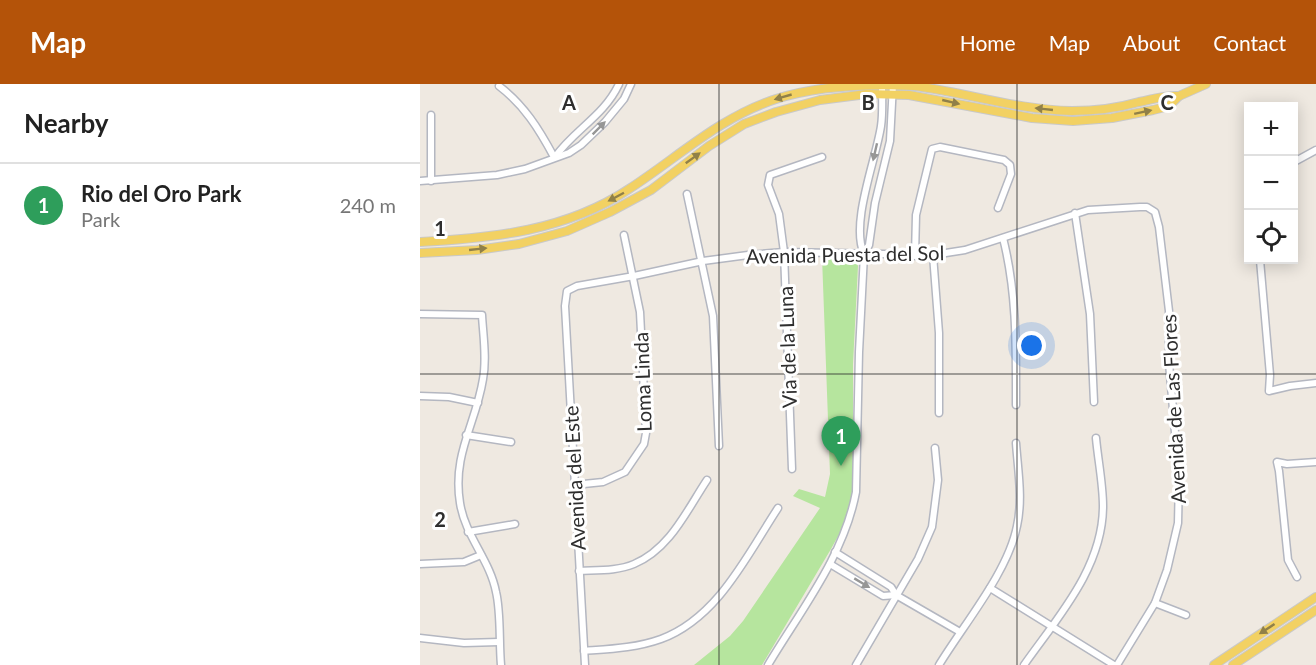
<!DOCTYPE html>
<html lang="en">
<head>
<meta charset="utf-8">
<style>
	body { margin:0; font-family:Lato,sans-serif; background:#f6f6f6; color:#222 }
	.controls { position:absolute; right:18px; top:18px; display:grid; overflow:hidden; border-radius:0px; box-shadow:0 3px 15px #0003 }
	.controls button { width:54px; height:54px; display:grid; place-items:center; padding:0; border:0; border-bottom:2px solid #e0e0e0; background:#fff; color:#222; font:30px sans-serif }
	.you { position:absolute; left:612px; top:262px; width:21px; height:21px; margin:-15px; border:4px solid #fff; border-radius:50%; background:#1a73e8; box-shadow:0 0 0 9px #1a73e833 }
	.badge { display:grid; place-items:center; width:39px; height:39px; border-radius:50%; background:#b45309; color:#fff; font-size:20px; font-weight:700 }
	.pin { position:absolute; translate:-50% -50px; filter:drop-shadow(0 2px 3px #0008) }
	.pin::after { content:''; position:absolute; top:32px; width:21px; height:18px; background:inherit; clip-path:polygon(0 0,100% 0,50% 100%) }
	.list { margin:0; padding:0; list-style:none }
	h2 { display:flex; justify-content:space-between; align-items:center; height:78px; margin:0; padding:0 24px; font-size:26px }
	h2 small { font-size:20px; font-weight:400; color:#767676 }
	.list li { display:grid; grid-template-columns:39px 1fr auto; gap:18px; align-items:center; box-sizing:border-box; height:84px; padding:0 24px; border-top:2px solid #e0e0e0 }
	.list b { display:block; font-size:22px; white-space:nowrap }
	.list p { margin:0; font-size:20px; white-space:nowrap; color:#767676 }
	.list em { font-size:20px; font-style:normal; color:#767676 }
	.icon { flex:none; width:33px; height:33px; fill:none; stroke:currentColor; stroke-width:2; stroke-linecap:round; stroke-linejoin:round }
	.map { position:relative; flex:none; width:896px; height:581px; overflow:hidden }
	header { display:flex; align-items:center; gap:36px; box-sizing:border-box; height:84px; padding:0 30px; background:#b45309; color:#fff }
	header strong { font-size:28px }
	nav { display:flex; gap:33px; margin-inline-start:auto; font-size:21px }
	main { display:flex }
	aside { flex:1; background:#fff }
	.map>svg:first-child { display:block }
</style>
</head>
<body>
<header>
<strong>Map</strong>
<nav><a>Home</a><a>Map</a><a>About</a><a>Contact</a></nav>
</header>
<main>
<aside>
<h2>Nearby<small></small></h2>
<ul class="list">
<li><span class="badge" style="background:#2e9e5b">1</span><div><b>Rio del Oro Park</b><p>Park</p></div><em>240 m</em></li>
</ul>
</aside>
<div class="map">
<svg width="896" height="581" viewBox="0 0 896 581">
	<rect width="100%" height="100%" fill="#efe9e1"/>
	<!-- green -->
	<path fill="#b6e59e" d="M402 173 431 174 436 177 438 182 433 280V402L429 424 422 445 411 465 342 581H274L310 552 323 537 400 424 373 412 379 405 405 413 410 390Z"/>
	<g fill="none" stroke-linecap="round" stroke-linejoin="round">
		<!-- minor casing -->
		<g stroke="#b4b7c1" stroke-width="9">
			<g id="minor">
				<path d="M79 2C104 21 119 45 134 73"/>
				<path d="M135 73C154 46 184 32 199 0"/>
				<path d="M874 78 896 66"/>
				<path d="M0 97 77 91 105 85 149 69 161 61 185 38 204 15 211 0"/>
				<path d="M11 97V31"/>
				<path d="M267 110 293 232 299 362"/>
				<path d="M655 129 670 230 674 318"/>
				<path d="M583 154C597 209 596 264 596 321"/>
				<path d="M444 170C430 139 456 76 461 42 463 29 462 14 462 0"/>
				<path d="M513 171 519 249V329"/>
				<path d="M495 172 496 131 512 65 520 63 584 76 590 81 591 90 578 124"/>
				<path d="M840 176 850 291 849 307 870 302 896 299"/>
				<path d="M0 230 62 231C63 251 67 274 63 295 56 340 32 370 40 419 45 452 70 476 76 508 81 528 79 559 81 581"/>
				<path d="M0 312 29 313 58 319"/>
				<path d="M46 351 91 358"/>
				<path d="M372 385 364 168 359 130 348 101 350 91 402 73"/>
				<path d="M154 401 183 398 205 388 224 360 226 349 220 228 204 151"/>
				<path d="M48 448 95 440"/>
				<path d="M415 468 471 503 476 511 540 548"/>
				<path d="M0 480 44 478 61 471"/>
				<path d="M410 480 463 512 476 511"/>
				<path d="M159 487C177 486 198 487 214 480 250 465 267 426 287 396"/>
				<path d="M877 493 868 476 859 387 857 378 867 380 896 378"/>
				<path d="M570 504 694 581"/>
				<path d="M735 519 766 531"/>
				<path d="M0 554 44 559 79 558"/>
				<path d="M164 567C190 565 216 564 241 555 298 534 327 471 358 424"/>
				<path d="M165 581 145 222 147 207 157 202 214 192 283 177 328 171 364 168 513 171 545 166 668 126 720 123H727L735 128 739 143 749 227V279L759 395 758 439 747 486 735 519 697 581"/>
				<path d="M348 581C381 526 424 472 436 408L439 268 444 170 449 161 455 119 470 57 473 0"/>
				<path d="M436 581 498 475 512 443 518 396 515 364"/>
				<path d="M519 581C544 540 588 488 597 442 603 415 598 387 596 359"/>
				<path d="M604 581C637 534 683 484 683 422 683 400 678 376 676 354"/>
			</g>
		</g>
		<!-- major casing -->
		<g stroke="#c9c9c9" stroke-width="10">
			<g id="major">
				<path d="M0 158C73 154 146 147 209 105 257 74 300 33 356 15 400 1 449 0 495 2 548 9 598 26 652 27 674 27 698 24 719 18 734 15 744 11 759 12"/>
				<path d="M0 169 57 166 99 160 147 147 190 128 231 106 289 62 324 40 356 28 400 16 447 10 489 11 612 34 653 37 692 34 733 26 749 22 759 12 786 0"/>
				<path d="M794 581 896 513"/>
				<path d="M813 581 896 526"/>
			</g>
		</g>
		<!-- minor -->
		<use href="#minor" stroke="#fff" stroke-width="6"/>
		<!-- major -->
		<use href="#major" stroke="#f2d163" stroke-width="8"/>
	</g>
	<!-- one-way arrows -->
	<defs><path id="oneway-solid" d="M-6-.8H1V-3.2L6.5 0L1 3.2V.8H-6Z" transform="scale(1.5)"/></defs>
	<g fill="#908048">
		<use href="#oneway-solid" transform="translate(363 13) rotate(164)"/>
		<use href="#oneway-solid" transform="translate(531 18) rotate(13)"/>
		<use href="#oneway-solid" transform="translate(624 25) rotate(-174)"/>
		<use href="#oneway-solid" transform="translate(723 28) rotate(-12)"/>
		<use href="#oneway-solid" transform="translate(273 74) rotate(-36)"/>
		<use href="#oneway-solid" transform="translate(196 113) rotate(152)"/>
		<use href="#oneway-solid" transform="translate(58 165) rotate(-6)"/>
		<use href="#oneway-solid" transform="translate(847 545) rotate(147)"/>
	</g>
	<g fill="#969696">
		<use href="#oneway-solid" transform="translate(179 44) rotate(-45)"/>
		<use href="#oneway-solid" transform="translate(455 68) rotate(103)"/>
		<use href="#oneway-solid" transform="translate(442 499) rotate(31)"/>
	</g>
	<!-- grid -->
	<path fill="none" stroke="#2e2e2e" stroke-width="1.5" stroke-opacity="0.55" d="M299 0V581M597 0V581M0 290H896"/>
	<g text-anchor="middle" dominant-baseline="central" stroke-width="6" stroke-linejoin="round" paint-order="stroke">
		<!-- street labels -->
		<g font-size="20" fill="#2e2e2e" stroke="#fff">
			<text transform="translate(425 170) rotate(-1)">Avenida Puesta del Sol</text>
			<text transform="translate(367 263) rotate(-92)">Via de la Luna</text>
			<text transform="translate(222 298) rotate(-92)">Loma Linda</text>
			<text transform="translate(753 325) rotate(-93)">Avenida de Las Flores</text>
			<text transform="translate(154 394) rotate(-93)">Avenida del Este</text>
		</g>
	</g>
	<g font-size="20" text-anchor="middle" font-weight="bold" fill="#2e2e2e" stroke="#fff" stroke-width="6" stroke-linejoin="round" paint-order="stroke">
		<text x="149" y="26">A</text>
		<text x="448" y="26">B</text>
		<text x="747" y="26">C</text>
		<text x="20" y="152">1</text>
		<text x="20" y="443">2</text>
	</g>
</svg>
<div class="controls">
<button>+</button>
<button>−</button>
<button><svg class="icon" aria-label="locate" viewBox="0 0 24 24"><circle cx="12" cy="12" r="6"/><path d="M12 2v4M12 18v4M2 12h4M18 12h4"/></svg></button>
</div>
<div class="you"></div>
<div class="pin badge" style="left:421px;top:382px;background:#2e9e5b">1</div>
</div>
</main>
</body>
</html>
